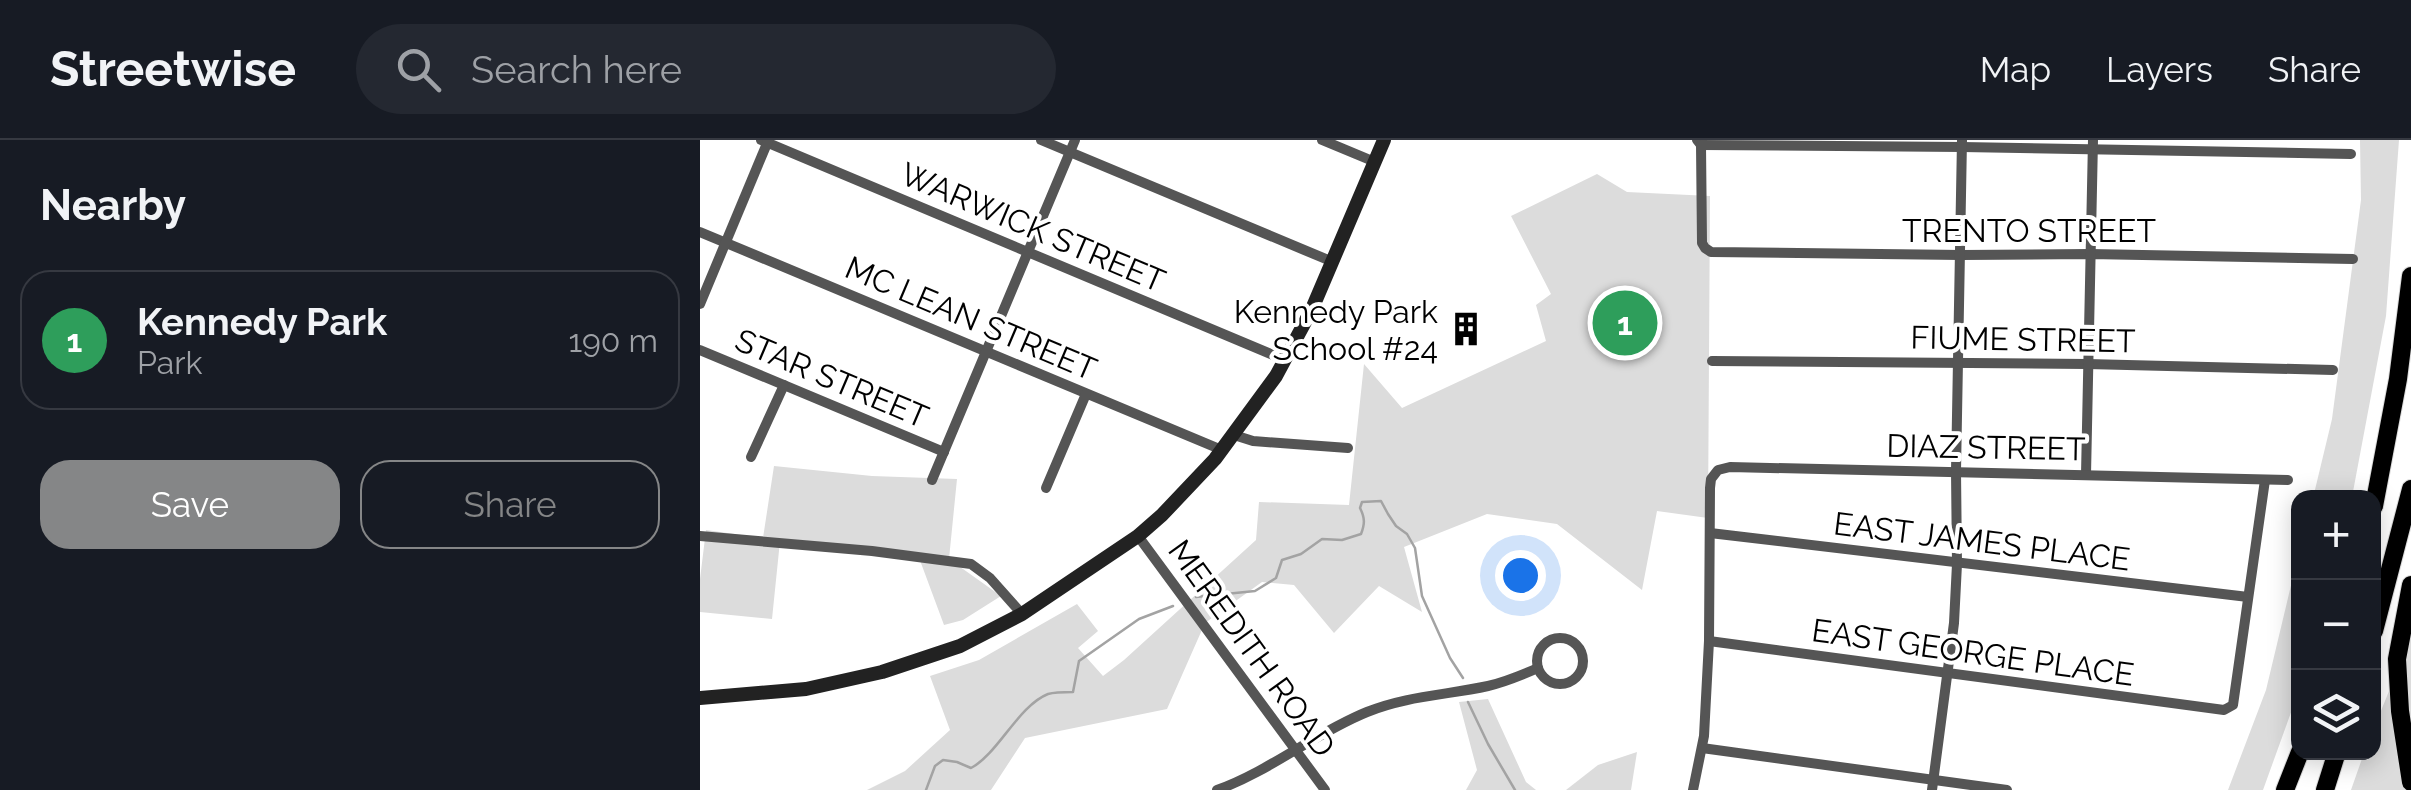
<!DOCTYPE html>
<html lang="en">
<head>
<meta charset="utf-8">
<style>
	body { margin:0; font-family:Raleway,sans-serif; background:#242831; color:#f1f3f6 }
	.controls { position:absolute; right:30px; bottom:30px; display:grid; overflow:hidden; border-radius:20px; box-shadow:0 5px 25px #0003 }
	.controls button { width:90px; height:90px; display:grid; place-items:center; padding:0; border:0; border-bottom:2px solid #363941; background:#171b24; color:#f1f3f6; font:50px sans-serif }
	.you { position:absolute; left:820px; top:435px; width:35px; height:35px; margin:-25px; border:8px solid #fff; border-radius:50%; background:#1a73e8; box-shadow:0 0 0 15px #1a73e833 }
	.badge { display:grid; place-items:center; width:65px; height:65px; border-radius:50%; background:#858687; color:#fff; font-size:32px; font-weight:700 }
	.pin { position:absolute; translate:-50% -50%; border:5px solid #fff; box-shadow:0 2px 10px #0006 }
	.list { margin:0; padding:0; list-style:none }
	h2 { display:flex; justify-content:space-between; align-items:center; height:130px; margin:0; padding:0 40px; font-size:42px }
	h2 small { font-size:32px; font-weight:400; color:#9ea1a6 }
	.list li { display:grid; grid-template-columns:65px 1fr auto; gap:30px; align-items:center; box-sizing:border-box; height:140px; margin:0 20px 20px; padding:0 20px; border:2px solid #363941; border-radius:30px }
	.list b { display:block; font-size:38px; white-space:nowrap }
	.list p { margin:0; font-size:32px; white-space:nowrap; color:#9ea1a6 }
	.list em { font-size:32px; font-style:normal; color:#9ea1a6 }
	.actions { display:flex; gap:20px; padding:30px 40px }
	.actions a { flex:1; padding:22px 0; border:2px solid #858687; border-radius:30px; text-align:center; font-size:35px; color:#858687 }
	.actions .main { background:#858687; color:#fff }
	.icon { flex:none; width:55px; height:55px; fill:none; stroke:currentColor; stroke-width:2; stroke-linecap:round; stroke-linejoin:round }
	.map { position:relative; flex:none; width:1711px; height:650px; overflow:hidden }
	header { display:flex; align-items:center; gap:60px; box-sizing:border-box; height:140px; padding:0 50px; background:#171b24; border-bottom:2px solid #363941 }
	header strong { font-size:48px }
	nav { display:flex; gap:55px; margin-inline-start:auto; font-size:35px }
	.search { width:700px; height:90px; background:#242831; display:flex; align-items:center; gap:25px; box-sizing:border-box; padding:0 35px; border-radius:55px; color:#9ea1a6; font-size:38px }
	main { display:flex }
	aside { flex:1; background:#171b24 }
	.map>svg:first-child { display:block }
</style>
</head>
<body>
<header>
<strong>Streetwise</strong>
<div class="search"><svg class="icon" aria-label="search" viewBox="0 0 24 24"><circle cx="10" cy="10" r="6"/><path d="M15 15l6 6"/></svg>Search here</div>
<nav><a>Map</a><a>Layers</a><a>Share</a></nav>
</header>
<main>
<aside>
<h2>Nearby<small></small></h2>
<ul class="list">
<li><span class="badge" style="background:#2e9e5b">1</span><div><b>Kennedy Park</b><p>Park</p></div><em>190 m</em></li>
</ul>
<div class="actions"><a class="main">Save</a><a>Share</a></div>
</aside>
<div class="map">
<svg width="1711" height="650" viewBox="0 0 1711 650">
	<rect width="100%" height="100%" fill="#fff"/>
	<!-- green -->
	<g fill="#dcdcdc">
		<path d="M1660 0H1699L1686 176 1652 357 1613 358 1632 279 1661 60Z"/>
		<path d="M897 34 927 52 1010 56 1008 378 957 371 942 450 857 384 787 374 704 407 722 472 679 446 634 493 594 445 562 442 505 483 467 569 325 598 291 650H167L205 631 250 590 230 536 279 520 377 464 398 491 378 508 403 536 424 520 556 400 559 362 649 365 664 224 702 268 846 201 836 165 851 154 811 76Z"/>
		<path d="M74 326 172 336 257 339 249 419 301 456 263 480 244 485 218 415 80 401 72 479 0 472V439L6 390 63 398Z"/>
		<path d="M1598 416V553L1563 650H1528L1566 550Z"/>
		<path d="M1711 497V650H1651L1664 613 1674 612V588Z"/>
		<path d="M788 559 826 642 836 650H766L777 630 759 562Z"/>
		<path d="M937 612 931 650H866L898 625Z"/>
	</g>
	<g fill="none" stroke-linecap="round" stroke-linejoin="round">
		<!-- stream -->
		<g stroke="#a3a3a3" stroke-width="2.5">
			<path d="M496 457 555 451 576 438 582 420 601 414 622 399 642 400 661 394C665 384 665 378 660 368L662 362 681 361 688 374 696 386 707 394 715 408 722 456 750 518 763 538"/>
			<path d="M768 562 788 604 815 650"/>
			<path d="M226 650 235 626 243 620 257 622 271 628C298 614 318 566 348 554 355 552 366 552 373 552L379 521 439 479 473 466"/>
		</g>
		<!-- highway casing -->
		<g stroke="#dbdbdb" stroke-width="20">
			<g id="highway">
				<path d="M1674 366 1698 239 1711 136"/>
				<path d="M1711 445 1697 519 1700 571 1711 642"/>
				<path d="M1674 491 1711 349"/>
				<path d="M1585 650 1600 612"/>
				<path d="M1625 650 1637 612"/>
			</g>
		</g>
		<!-- street -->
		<g stroke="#555" stroke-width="10">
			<path d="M61 0 585 220"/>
			<path d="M341 0 633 122"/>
			<path d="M622 0 675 22"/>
			<path d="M997 0 1001 5 1002 103 1005 108 1011 112 1261 115 1390 114 1653 119"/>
			<path d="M1001 5 1262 7 1651 14"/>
			<path d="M0 92 522 310"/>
			<path d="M0 164 68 1"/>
			<path d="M0 210 244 312"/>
			<path d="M1012 221 1387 224 1633 230"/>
			<path d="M534 295 553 301 648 308"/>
			<path d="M51 317 84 245"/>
			<path d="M1386 335 1393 0"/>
			<path d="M232 340 375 0"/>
			<path d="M346 348 386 254"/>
			<path d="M1010 393 1548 457"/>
			<path d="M0 396 172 411 271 424 290 438 322 474"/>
			<path d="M438 396 625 650"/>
			<circle cx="860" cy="521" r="23"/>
			<path d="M1009 501 1524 570 1533 565 1565 340"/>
			<path d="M1002 608 1307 650"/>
			<path d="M517 650C570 631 615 593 667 572 706 556 747 555 788 546 805 542 822 535 838 528"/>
			<path d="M993 650 1004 596 1009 501 1010 348 1011 339 1018 330 1030 327 1588 340"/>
			<path d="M1232 650 1254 483 1257 424 1256 331 1262 0"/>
		</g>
		<!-- secondary -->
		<path stroke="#222" stroke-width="14" d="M0 558 106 549 182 532 260 506 322 474 438 396 462 375 515 319 576 236 612 169 684 0"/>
		<!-- highway -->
		<use href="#highway" stroke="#000" stroke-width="18"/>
	</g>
	<!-- icons -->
	<defs>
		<g id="building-bare" transform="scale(2.7)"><path d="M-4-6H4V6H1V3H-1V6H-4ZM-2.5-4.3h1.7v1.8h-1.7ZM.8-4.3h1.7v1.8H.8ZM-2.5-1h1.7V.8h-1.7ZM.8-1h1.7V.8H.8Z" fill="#000" stroke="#fff" stroke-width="2.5" paint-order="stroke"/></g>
	</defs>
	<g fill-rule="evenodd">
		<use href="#building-bare" x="766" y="189"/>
	</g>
	<g text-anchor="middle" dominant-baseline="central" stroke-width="8" stroke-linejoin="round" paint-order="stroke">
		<!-- street labels -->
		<g font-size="32" fill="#000" stroke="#fff">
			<text transform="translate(333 87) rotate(23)">WARWICK STREET</text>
			<text x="1329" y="90">TRENTO STREET</text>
			<text transform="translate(271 178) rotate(23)">MC LEAN STREET</text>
			<text transform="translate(1323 199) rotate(1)">FIUME STREET</text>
			<text transform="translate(132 238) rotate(23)">STAR STREET</text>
			<text transform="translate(1286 307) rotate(1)">DIAZ STREET</text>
			<text transform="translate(1282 401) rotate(7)">EAST JAMES PLACE</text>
			<text transform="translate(552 508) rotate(54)">MEREDITH ROAD</text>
			<text transform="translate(1273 512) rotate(8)">EAST GEORGE PLACE</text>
		</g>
		<!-- poi labels -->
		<g font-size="32" fill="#000" stroke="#fff" text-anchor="end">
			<text x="738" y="171">Kennedy Park<tspan x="738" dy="37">School #24</tspan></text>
		</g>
	</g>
</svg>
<div class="controls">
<button>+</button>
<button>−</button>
<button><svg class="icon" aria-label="layers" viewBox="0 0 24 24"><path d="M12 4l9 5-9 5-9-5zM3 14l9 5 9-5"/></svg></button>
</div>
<div class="you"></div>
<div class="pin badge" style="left:925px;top:183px;background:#2e9e5b">1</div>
</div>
</main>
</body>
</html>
